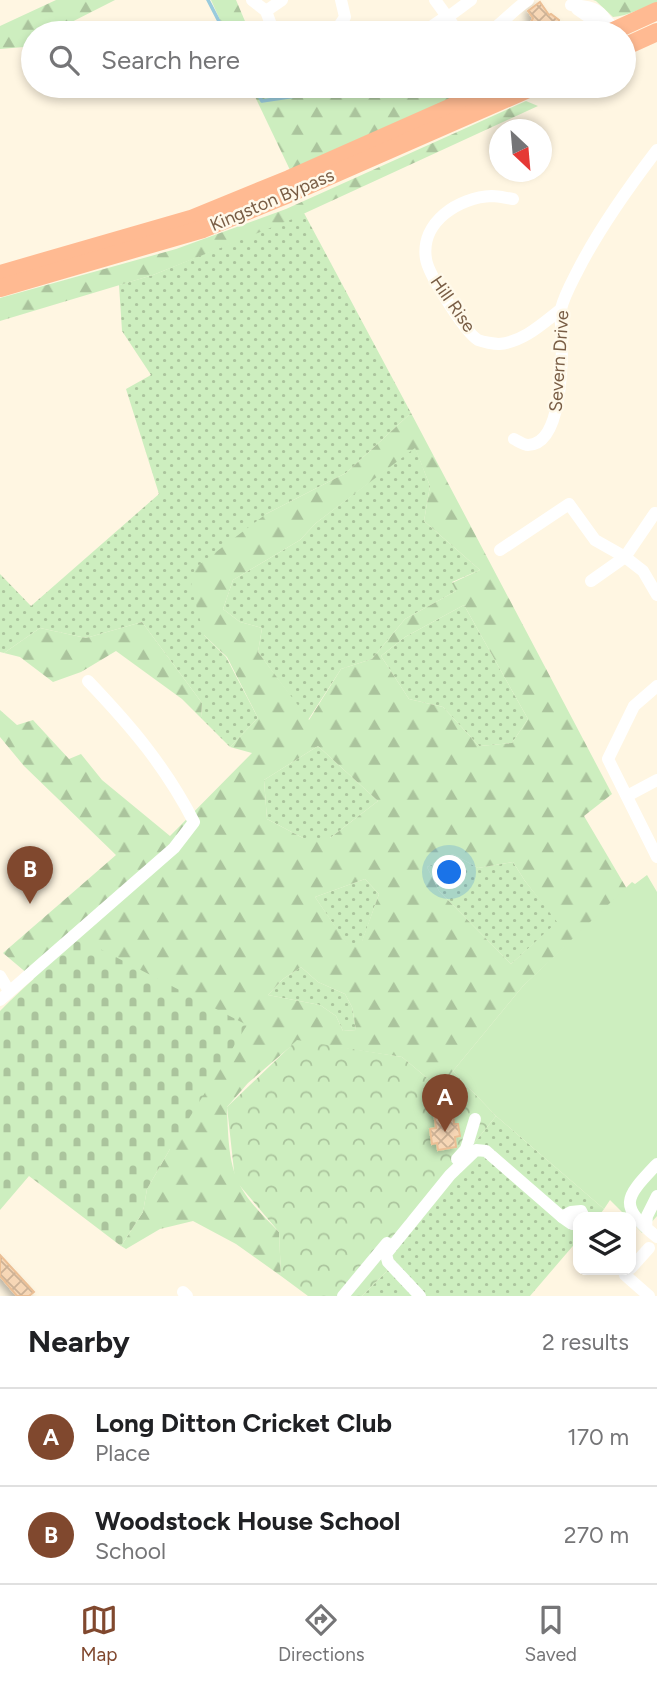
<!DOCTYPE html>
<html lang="en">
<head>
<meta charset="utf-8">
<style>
	body { margin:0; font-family:Figtree,sans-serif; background:#f6f6f6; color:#202124 }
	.controls { position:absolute; right:21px; bottom:21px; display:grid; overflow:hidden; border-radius:14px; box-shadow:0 4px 10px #0003 }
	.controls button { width:63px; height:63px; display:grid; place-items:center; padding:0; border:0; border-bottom:2px solid #e0e0e0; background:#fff; color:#202124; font:35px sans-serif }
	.compass { position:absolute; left:489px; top:119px; width:63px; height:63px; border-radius:50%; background:#fff; box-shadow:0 4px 10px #0003; rotate:154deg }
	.you { position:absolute; left:450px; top:873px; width:24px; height:24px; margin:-18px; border:5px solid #fff; border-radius:50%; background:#1a73e8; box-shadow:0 0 0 10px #1a73e833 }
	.badge { display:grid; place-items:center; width:46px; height:46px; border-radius:50%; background:#80482e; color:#fff; font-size:23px; font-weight:700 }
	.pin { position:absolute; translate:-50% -58px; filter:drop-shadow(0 2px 4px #0008) }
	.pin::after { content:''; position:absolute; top:37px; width:24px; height:21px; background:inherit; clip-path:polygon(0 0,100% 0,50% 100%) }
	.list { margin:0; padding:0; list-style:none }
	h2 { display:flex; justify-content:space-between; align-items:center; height:91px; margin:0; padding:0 28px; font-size:30px }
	h2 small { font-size:23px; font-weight:400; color:#757577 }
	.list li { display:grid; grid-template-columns:46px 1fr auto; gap:21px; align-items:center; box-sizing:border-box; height:98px; padding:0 28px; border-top:2px solid #e0e0e0 }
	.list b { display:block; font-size:26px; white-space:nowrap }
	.list p { margin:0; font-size:23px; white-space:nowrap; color:#757577 }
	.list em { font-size:23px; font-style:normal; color:#757577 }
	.icon { flex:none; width:38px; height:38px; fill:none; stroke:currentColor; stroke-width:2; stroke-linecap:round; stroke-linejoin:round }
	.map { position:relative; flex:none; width:657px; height:1296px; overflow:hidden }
	.search { position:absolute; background:#fff; box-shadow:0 4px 10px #0003; left:21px; right:21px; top:21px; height:77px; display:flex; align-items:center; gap:18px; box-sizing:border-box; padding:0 24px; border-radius:38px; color:#757577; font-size:26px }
	.sheet { height:287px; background:#fff }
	nav { display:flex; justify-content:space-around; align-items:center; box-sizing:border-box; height:98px; border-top:2px solid #e0e0e0; background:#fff; font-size:19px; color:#757577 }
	nav a { display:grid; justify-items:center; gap:4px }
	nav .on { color:#80482e }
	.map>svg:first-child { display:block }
</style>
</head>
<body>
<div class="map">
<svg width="657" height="1296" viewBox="0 0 657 1296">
	<defs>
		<pattern id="grass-dots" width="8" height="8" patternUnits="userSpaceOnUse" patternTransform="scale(1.75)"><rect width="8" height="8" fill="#cdeebf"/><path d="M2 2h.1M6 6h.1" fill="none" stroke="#abc49d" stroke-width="1.8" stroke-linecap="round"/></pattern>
		<pattern id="forest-firs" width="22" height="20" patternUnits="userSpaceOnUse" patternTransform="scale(1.75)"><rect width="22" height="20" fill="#cdeebf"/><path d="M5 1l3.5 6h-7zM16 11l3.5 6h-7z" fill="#abc49d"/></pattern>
		<pattern id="cemetery-stones" width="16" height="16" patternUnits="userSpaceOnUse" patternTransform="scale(1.75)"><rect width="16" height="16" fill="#cdeebf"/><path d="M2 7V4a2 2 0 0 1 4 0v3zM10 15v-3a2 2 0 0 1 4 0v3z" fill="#abc49d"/></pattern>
		<pattern id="park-crowns" width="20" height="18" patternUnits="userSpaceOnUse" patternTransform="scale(1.75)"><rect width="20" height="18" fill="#cdeebf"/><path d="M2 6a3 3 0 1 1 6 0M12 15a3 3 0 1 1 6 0" fill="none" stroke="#abc49d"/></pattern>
		<pattern id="building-cross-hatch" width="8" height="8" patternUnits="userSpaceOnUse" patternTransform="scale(1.75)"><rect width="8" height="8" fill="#f7d7b6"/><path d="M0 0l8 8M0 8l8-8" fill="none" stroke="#cdb296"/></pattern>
		<filter id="shadow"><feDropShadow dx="-3.5" dy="3.5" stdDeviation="3.5" flood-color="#0004"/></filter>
	</defs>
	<rect width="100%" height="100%" fill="#fff6e2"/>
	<!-- grass -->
	<g fill="url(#grass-dots)">
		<path d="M304 213 411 413 346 473 266 514 204 635 226 657 258 718 230 747 201 718 202 703 142 622 86 638 40 628 4 653 0 652V574L31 606 159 494 126 389 151 375 122 331 119 285 153 275Z"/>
		<path d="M415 447 430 486 424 521 480 570 452 582 456 591 405 619 372 659 341 669 308 720 258 652 262 628 240 622 223 609 233 580 300 540 316 523Z"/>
		<path d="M464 605 528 719 512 743 479 746 443 707 409 699 381 656 405 637Z"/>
		<path d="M318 746 378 801 330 838H303L267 819 264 780Z"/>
		<path d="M453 854 478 868 513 862 525 881 558 922 511 964 439 891 427 867Z"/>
		<path d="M365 879 379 894 362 942 348 946 315 897Z"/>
		<path d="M301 967 318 982 345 994 352 1007 356 1030 343 1031 336 1016 320 1005 268 995 283 979Z"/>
		<path d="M496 1116 604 1209 598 1217H578V1240L530 1296H362L389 1269 380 1259Z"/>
	</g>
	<!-- forest -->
	<g fill="url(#forest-firs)" fill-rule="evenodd">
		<path d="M56 0H115L50 33H33V42L24 47 0 49V26Z"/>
		<path d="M211 0H236L250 33H226Z"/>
		<path d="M593 0H657V4C641 7 629 16 613 17L596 1Z"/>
		<path d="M250 86H484L290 170Z"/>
		<path d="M526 101 538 106 290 220 153 275 0 321V298L176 249 286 209Z"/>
		<path d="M411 413 612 794 584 816 627 889 523 986 439 1088 402 1057 297 1041 248 1083 227 1107C229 1173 232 1186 279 1232L281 1276 236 1244 193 1221 160 1229 126 1249 121 1246 143 1212 147 1189 170 1149 79 938 35 980 3 953 116 855 24 766 0 737V710L17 725 33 720 69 759 81 754 102 780 170 836 252 753 230 747 258 718 227 657 204 635 191 586 195 568 266 514 346 473ZM415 448 430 486 424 521 480 570 452 583 456 591 405 619 372 659 341 669 309 720 258 652 262 628 240 622 223 609 233 580 300 540 316 523ZM464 605 528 719 512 743 479 746 443 707 409 699 381 656 405 637ZM318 746 378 801 330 838H303L267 819 264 780ZM453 854 478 868 513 862 525 881 557 922 511 964 439 891 427 867ZM365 879 379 894 362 941 348 945 315 897ZM301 967 318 982 345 994 352 1007 356 1030 343 1031 336 1016 320 1005 268 995 283 979Z"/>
		<path d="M142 622 202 703 201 718 182 699 116 651 81 672 53 682 20 657 4 653 40 628 86 638Z"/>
	</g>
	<!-- cemetery -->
	<path fill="url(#cemetery-stones)" d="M79 938 247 1025 170 1149 147 1189 143 1212 121 1246 29 1176 0 1210V1011C25 985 53 963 79 938Z"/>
	<!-- park -->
	<path fill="url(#park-crowns)" d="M297 1040 402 1057 439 1088 453 1071 496 1116 380 1259 389 1269 362 1296H308L281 1276 279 1232 235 1180 227 1107Z"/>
	<!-- pitch -->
	<path fill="#cdeebf" d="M647 875 657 892V1216L642 1233 631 1221V1217H627L610 1200 604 1209 496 1116 453 1071 523 986 632 882 635 884Z"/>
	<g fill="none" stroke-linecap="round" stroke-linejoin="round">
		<!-- stream -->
		<g stroke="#99cbdd" stroke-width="3.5">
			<path d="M208 0 225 33"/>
			<path d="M253 86 262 101 316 93 355 96 390 92 452 90"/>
		</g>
	</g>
	<!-- building -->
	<g fill="url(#building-cross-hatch)" stroke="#ebbf95" stroke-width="2" filter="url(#shadow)">
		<path d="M540 2 549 15 551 14 559 20V27L550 33H515L531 22 533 18 528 11Z"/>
		<path d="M453 1111 454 1124H458L460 1136 455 1137 456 1147 438 1150 437 1143 432 1144 430 1129 436 1128 434 1112Z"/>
		<path d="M0 1255 34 1292 29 1296H17L0 1276Z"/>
	</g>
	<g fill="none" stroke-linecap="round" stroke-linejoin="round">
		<!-- minor -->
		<g stroke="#fff" stroke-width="12">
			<path d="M252 0 266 11"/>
			<path d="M435 0 459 33"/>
			<path d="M571 5C580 6 593 6 600 13 607 20 608 25 618 29"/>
			<path d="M577 9 593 20 600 33"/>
			<path d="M448 17 471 0"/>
			<path d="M274 33 266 11 282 0"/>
			<path d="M339 33 337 29 345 17 341 0"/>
			<path d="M402 33 404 32"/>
			<path d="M422 33 447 16"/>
			<path d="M488 33C503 23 513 10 528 0"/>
			<path d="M513 199C506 198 499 196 492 196 459 197 420 222 426 259 428 274 465 332 478 340 483 342 494 344 499 344 523 342 542 324 560 310"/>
			<path d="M514 439C518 441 524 445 528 445 564 445 562 355 562 330 561 324 559 316 561 309 564 296 572 282 578 270 600 227 628 188 657 150"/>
			<path d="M500 550 569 504 595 540 625 557 643 571 657 595"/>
			<path d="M591 581 625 557 655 513"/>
			<path d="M657 686 634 706 608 759 657 857"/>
			<path d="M627 796 657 780"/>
			<path d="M0 976 9 991"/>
			<path d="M0 1000 174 848 194 822C165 766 131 726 88 681"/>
			<path d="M457 1159 466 1149 475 1119"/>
			<path d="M657 1164C625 1198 617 1205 657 1237"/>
			<path d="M562 1217 571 1212 581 1211 584 1217"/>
			<path d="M646 1227 647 1216 657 1196"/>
			<path d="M631 1268 649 1248"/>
			<path d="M625 1275 649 1296"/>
			<path d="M183 1292 187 1296"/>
			<path d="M343 1296 387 1243"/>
			<path d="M420 1296 388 1262 386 1254 450 1175 476 1150 486 1151 562 1217 572 1224 578 1222"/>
		</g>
		<!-- highway -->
		<g stroke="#ffba92" stroke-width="18">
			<path d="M609 33 657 11"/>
			<path d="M624 47 657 32"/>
			<path d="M0 274 191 219 289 179 499 86"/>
			<path d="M0 288 203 229 284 196 535 86"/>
		</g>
	</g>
	<g text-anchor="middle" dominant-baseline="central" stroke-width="5" stroke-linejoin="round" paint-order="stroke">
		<!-- street labels -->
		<g font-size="18" fill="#795d45" stroke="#fff9ea">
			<text transform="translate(272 200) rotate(-23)">Kingston Bypass</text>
			<text transform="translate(453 304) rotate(55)">Hill Rise</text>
			<text transform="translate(559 361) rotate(-86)">Severn Drive</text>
		</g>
	</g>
</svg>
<div class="controls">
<button><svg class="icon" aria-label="layers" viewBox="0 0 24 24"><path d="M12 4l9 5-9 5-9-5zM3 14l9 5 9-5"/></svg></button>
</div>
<svg class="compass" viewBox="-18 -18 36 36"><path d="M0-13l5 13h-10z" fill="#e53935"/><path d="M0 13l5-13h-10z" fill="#757577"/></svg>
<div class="you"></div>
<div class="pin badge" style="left:445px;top:1132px">A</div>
<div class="pin badge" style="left:30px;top:904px">B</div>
<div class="search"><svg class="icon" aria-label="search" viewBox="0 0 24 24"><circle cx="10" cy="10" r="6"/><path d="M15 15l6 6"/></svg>Search here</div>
</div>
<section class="sheet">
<h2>Nearby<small>2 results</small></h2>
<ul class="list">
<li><span class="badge">A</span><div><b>Long Ditton Cricket Club</b><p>Place</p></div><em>170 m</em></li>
<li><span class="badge">B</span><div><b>Woodstock House School</b><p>School</p></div><em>270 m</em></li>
</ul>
</section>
<nav>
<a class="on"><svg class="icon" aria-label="map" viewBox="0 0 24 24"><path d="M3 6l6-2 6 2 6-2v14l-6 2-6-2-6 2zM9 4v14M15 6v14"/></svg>Map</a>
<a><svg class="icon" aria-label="directions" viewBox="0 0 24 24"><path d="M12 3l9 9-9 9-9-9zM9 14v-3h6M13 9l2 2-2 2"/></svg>Directions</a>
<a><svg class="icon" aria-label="saved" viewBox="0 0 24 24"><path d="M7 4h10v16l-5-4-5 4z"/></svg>Saved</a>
</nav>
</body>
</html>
